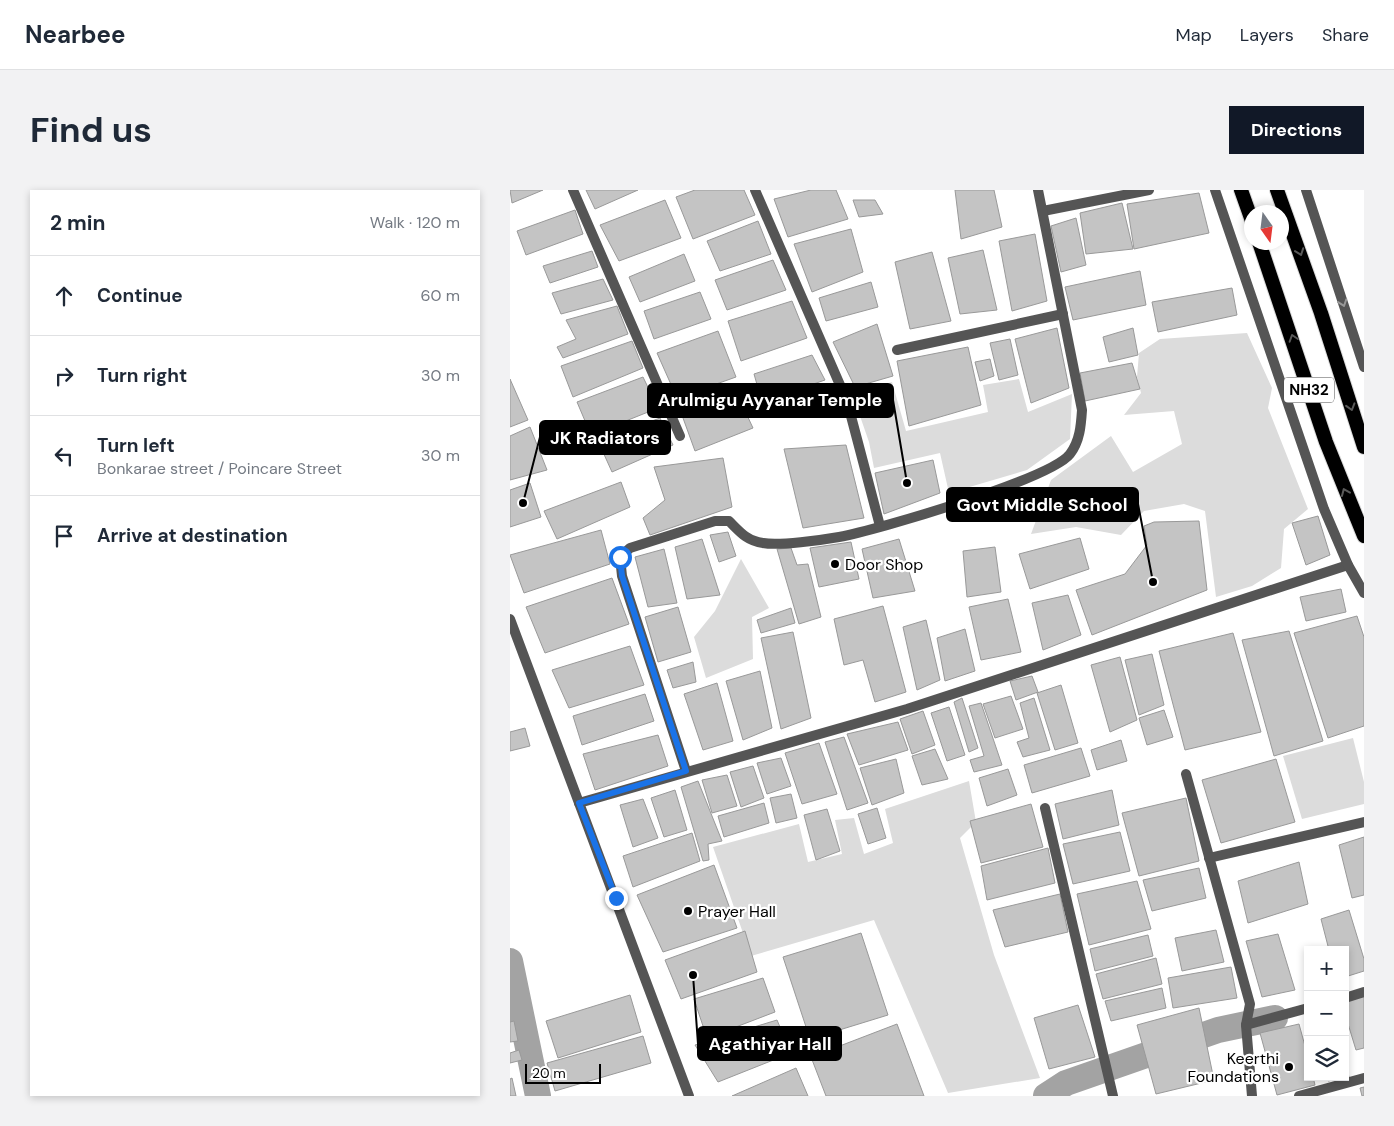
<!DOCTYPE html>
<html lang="en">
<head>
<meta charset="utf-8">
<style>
	body { margin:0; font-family:"DM Sans",sans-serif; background:#f2f2f3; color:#1f2937 }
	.controls { position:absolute; right:15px; bottom:15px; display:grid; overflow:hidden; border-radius:0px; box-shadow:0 2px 8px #0003 }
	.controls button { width:45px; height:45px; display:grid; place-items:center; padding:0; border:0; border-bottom:1px solid #e0e1e3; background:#fff; color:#1f2937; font:25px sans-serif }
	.compass { position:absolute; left:734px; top:15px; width:45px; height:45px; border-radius:50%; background:#fff; box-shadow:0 2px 8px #0003; rotate:166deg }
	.scale { position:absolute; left:15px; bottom:12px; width:76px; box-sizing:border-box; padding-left:5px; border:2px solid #000; border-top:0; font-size:14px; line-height:18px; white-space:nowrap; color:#000; -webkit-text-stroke:4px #fff; paint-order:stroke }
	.stop { position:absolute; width:15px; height:15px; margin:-11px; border:4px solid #1a73e8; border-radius:50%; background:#fff }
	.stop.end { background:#1a73e8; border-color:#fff; box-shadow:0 1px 5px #0008 }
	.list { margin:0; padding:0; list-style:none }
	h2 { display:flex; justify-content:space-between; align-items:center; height:65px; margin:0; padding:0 20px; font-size:21px }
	h2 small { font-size:16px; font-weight:400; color:#747a83 }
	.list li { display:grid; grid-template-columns:32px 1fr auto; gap:15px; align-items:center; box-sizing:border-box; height:80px; padding:0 20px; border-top:1px solid #e0e1e3 }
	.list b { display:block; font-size:19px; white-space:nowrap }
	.list p { margin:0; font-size:16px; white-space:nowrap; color:#747a83 }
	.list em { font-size:16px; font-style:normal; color:#747a83 }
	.icon { flex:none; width:28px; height:28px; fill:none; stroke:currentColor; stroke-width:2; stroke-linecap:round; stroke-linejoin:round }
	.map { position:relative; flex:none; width:854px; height:906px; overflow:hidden; border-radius:0px }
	header { display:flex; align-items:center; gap:30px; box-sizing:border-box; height:70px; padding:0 25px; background:#fff; border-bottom:1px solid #e0e1e3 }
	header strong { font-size:24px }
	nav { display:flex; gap:28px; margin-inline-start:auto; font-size:18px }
	.intro { display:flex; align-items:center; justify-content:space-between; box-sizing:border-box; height:120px; padding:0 30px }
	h1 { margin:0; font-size:35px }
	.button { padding:12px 22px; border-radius:0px; background:#111827; color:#fff; font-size:18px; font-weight:700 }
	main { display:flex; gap:30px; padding:0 30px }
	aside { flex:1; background:#fff; border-radius:0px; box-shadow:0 2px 8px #0003 }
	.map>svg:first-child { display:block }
</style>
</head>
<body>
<header>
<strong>Nearbee</strong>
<nav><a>Map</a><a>Layers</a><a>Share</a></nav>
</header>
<div class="intro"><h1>Find us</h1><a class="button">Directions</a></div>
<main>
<aside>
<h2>2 min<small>Walk · 120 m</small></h2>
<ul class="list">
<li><svg class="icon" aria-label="ahead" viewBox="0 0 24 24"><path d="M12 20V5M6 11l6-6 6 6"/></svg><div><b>Continue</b></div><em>60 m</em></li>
<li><svg class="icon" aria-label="right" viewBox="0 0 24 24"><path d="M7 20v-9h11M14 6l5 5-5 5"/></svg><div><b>Turn right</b></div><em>30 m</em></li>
<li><svg class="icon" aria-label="left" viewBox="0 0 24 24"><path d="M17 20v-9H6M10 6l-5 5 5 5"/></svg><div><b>Turn left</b><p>Bonkarae street / Poincare Street</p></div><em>30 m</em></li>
<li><svg class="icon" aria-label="arrive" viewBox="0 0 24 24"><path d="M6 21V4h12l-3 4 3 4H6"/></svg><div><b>Arrive at destination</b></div></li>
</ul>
</aside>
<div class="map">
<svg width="854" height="906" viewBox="0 0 854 906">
	<rect width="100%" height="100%" fill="#fff"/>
	<!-- green -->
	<g fill="#dcdcdc">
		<path d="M737 143 762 198 758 218 798 319 774 339 771 378 742 396 706 407 695 321 674 314 634 321 611 345 566 337 521 344 541 290 601 246 623 282 672 254 664 221 614 225 631 203 627 187 629 163 650 149Z"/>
		<path d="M509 189 518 222 562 204 560 249 517 280 439 303 430 263 364 278 359 252 342 203 382 192 396 241 478 222 473 195Z"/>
		<path d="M231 369 259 418 242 427 243 469 196 488 184 447 205 421Z"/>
		<path d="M843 548 854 592V614L792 629 773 566Z"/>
		<path d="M459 591 466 632 450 648 484 765 530 888 438 903 364 730 241 766 203 657 289 634 298 672 332 664 325 630 344 628 354 664 383 653 375 619Z"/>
	</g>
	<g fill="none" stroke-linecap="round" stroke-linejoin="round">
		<!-- canal -->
		<g stroke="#a3a3a3" stroke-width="26">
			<path d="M0 771 28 906"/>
			<path d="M536 906 556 893 708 840 765 828"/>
		</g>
	</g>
	<!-- building -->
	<g fill="#c4c4c4" stroke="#999">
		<path d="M0 0H33L2 13Z"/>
		<path d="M76 0H128L85 19Z"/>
		<path d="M185 0H234L245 25 183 49 166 7Z"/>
		<path d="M301 0H326L338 29 278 47 264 9Z"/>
		<path d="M445 0H484L492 37 451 49Z"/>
		<path d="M689 3 699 43 624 59 617 14Z"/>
		<path d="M155 10 171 48 109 71 90 35Z"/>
		<path d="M343 10H365L373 24 349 27Z"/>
		<path d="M612 13 623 59 576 64 570 23Z"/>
		<path d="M65 20 73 44 16 65 7 41Z"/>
		<path d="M566 28 576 75 551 82 541 36Z"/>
		<path d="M248 31 261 64 210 81 197 51Z"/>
		<path d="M341 39 353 82 302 102 284 54Z"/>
		<path d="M525 44 537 111 502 121 489 51Z"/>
		<path d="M473 60 487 120 450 124 438 68Z"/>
		<path d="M82 61 88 77 40 93 33 76Z"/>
		<path d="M422 62 441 131 400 139 385 72Z"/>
		<path d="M174 64 185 91 130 112 119 87Z"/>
		<path d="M263 70 276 100 217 120 205 90Z"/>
		<path d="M630 81 636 115 563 130 555 97Z"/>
		<path d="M93 89 103 110 51 124 42 103Z"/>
		<path d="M361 92 368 117 316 131 309 108Z"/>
		<path d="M722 98 727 125 648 142 642 112Z"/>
		<path d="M190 102 201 129 144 149 134 121Z"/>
		<path d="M282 111 297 148 231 171 218 131Z"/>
		<path d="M107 116 118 144 53 168 47 157 66 149 56 130Z"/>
		<path d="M367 134 383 186 345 197 323 152Z"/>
		<path d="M547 138 559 198 521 213 505 149Z"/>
		<path d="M623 138 628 165 599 172 593 147Z"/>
		<path d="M208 141 226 187 167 208 147 163Z"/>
		<path d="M500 149 508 185 489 190 480 153Z"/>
		<path d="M122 151 133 178 63 207 51 176Z"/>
		<path d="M458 157 471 215 399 236 387 171Z"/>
		<path d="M302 165 315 190 252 212 244 184Z"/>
		<path d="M480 169 484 186 470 191 465 172Z"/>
		<path d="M622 173 630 199 575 211 570 183Z"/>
		<path d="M133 187 148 218 81 245 67 212Z"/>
		<path d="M0 189 18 230 0 237Z"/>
		<path d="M226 202 243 238 185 261 169 217Z"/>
		<path d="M150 228 163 255 102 282 88 251Z"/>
		<path d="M20 237 37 280 0 290V246Z"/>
		<path d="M336 255 354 328 293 338 274 259Z"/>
		<path d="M213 268 222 317 140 345 133 328 155 310 144 277Z"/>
		<path d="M423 270 430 303 374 324 365 283Z"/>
		<path d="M111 292 120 317 47 349 34 321Z"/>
		<path d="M20 293 31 327 0 337V300Z"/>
		<path d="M808 326 820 365 796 375 782 333Z"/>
		<path d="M689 331 697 400 582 445 566 400 615 384 637 355 634 336 644 332Z"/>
		<path d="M91 340 100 374 14 403 0 365Z"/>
		<path d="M218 342 226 366 209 372 200 345Z"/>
		<path d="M570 348 579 379 520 399 509 364Z"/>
		<path d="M192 349 210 405 177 409 165 357Z"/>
		<path d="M389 349 405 401 363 408 352 359Z"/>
		<path d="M341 352 349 389 309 397 300 358Z"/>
		<path d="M485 357 491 402 457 407 453 361Z"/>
		<path d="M281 358 287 375 298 374 311 427 289 434 267 359Z"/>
		<path d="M154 359 167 413 138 417 125 367Z"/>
		<path d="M102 388 119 434 35 463 16 417Z"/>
		<path d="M831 399 836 422 796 431 790 407Z"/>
		<path d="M558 405 571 445 533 460 522 413Z"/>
		<path d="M498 409 511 462 471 470 459 417Z"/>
		<path d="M373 416 396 502 365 512 353 470 334 475 324 429Z"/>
		<path d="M168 417 181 462 148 472 135 427Z"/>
		<path d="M281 418 285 433 251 443 247 430Z"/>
		<path d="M847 426 854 447V536L818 548 784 443Z"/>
		<path d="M416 430 430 490 407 500 393 437Z"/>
		<path d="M455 439 465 481 435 491 427 448Z"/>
		<path d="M779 441 813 551 764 566 732 450Z"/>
		<path d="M283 442 301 528 271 539 251 448Z"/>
		<path d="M723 443 751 542 675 560 649 461Z"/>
		<path d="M120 456 134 495 59 518 42 480Z"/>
		<path d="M642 464 654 515 629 525 615 470Z"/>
		<path d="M610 467 627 530 600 542 581 475Z"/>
		<path d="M183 472 186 492 163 498 157 480Z"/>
		<path d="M250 481 262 538 233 550 216 491Z"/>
		<path d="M522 486 528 502 506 510 500 491Z"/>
		<path d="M207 493 223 551 193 560 174 504Z"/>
		<path d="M551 495 568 553 545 560 527 503Z"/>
		<path d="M135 504 144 531 72 555 63 526Z"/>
		<path d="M501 506 513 539 485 548 473 514Z"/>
		<path d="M452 508 468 558 459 562 444 512Z"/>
		<path d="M524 508 540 560 513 567 507 552 519 548 510 513Z"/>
		<path d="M471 513 492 575 464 582 460 570 474 566 459 516Z"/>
		<path d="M439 517 455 565 437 571 421 523Z"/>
		<path d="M654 520 663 547 637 555 629 528Z"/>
		<path d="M413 521 425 555 402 564 390 529Z"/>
		<path d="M388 532 398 560 349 575 337 544Z"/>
		<path d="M15 538 20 556 0 561V542Z"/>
		<path d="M148 545 158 576 85 600 73 564Z"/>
		<path d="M334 547 358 613 337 620 315 552Z"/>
		<path d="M611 550 617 571 587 580 581 560Z"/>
		<path d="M309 553 327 604 292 614 275 563Z"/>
		<path d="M571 558 580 586 522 603 514 575Z"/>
		<path d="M425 559 438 589 412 595 402 566Z"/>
		<path d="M271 568 281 596 257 604 247 573Z"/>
		<path d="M386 569 394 603 362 615 350 578Z"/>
		<path d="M766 569 785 632 711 653 692 590Z"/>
		<path d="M243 576 254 608 231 617 220 582Z"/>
		<path d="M498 579 507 605 477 616 469 588Z"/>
		<path d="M217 585 227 616 202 623 192 590Z"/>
		<path d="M188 591 212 651 198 654 199 670 193 671 171 597Z"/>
		<path d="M165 600 177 640 154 647 141 608Z"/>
		<path d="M602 600 609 635 553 649 545 614Z"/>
		<path d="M281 604 287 628 266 633 260 608Z"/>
		<path d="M676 608 689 671 629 686 612 623Z"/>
		<path d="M133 609 148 648 123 657 110 615Z"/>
		<path d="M254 613 259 633 214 647 208 626Z"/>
		<path d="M521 614 533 657 471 673 460 631Z"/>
		<path d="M367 618 376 648 358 654 348 624Z"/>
		<path d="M317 619 330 661 306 670 294 625Z"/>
		<path d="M610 642 620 681 563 694 553 654Z"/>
		<path d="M182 643 190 671 123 697 113 666Z"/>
		<path d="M854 647V705L842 708 829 655Z"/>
		<path d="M538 658 545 693 477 710 471 676Z"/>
		<path d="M789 672 798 714 738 733 728 691Z"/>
		<path d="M204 675 227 738 153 762 127 705Z"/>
		<path d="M689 678 696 708 642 721 633 690Z"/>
		<path d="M627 691 641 739 579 755 567 704Z"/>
		<path d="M550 704 558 742 495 757 483 720Z"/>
		<path d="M839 720 854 769V781L835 787V760H819L811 729Z"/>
		<path d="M706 740 714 772 672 781 665 748Z"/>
		<path d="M235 741 247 782 171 809 155 770Z"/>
		<path d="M351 743 378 825 300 849 273 767Z"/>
		<path d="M768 744 785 800 752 807 736 751Z"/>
		<path d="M638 745 643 766 585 781 580 759Z"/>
		<path d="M646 768 652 794 593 809 586 784Z"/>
		<path d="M721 777 727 808 663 818 658 788Z"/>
		<path d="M253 788 265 822 197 848 184 809Z"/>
		<path d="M652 798 656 818 601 831 595 811Z"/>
		<path d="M120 805 131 842 48 868 36 831Z"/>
		<path d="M854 805V858L846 860 835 824V810Z"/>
		<path d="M568 815 585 867 539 879 524 828Z"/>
		<path d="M689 818 704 890 646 904 627 835Z"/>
		<path d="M267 830 281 863 208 892 185 855Z"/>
		<path d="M4 831 8 851 0 852V832Z"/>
		<path d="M387 834 414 906H316L301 867Z"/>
		<path d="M789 834 798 867V887H803L805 895 767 905 750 843Z"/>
		<path d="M133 846 141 873 45 901 37 873Z"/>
		<path d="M9 860 12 870 0 873V863Z"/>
		<path d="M835 872 839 887 818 891 817 887H835Z"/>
		<path d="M286 878 298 906H222Z"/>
		<path d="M2 888 6 906H0V889Z"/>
		<path d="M854 897V906H852L850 898Z"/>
	</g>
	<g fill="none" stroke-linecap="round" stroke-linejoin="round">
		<!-- trunk casing -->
		<g stroke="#dbdbdb" stroke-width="16">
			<g id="trunk">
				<path d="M731 0 742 31"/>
				<path d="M767 0 811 123 854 257"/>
				<path d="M749 52 816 252 854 346"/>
			</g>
		</g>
		<!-- minor -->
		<g stroke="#555" stroke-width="10">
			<path d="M63 0 170 246"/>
			<path d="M245 0 337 211 370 336"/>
			<path d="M533 21 639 0"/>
			<path d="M387 160 553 124"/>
			<path d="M176 581 112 386 110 367 120 358 205 331H219C230 342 237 351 253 353 269 356 312 350 329 347 367 340 541 289 560 264 570 251 571 235 572 220L528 0"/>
			<path d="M676 584 740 814 736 835 742 906"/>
			<path d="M69 613 397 519 838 375"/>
			<path d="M535 618 603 906"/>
			<path d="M699 668 854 632"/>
			<path d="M835 808 854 802"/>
			<path d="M736 835 798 818"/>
			<path d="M789 906 854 888"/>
		</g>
		<!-- tertiary -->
		<g stroke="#555" stroke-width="10">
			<path d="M705 0 814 319 838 375 854 403"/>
			<path d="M796 0 854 177"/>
			<path d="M0 429 179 906"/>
		</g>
		<!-- trunk -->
		<use href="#trunk" stroke="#000" stroke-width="14"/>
	</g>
	<!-- one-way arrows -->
	<defs><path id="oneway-chevron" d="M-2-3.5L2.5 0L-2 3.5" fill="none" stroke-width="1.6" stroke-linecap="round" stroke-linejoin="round" transform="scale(1.25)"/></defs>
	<g stroke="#595959">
		<use href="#oneway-chevron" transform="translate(790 62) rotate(70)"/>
		<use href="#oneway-chevron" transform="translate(783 148) rotate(-108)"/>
		<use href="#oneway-chevron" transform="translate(841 217) rotate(73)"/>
		<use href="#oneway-chevron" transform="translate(835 302) rotate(-113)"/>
	</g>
	<use stroke="#999" href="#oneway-chevron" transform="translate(833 113) rotate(71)"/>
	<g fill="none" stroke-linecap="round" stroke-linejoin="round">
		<!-- route -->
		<path stroke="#1a73e8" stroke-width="6" d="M106 708 69 613 176 581 112 386 110 367"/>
	</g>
	<!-- markers -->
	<g fill="#000" stroke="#fff" stroke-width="2">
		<circle cx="325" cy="374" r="5"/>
		<circle cx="178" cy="721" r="5"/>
		<circle cx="779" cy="877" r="5"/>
	</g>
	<g text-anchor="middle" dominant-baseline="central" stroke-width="4.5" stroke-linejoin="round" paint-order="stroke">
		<!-- shield labels -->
		<rect fill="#fff" stroke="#4c4c4c" stroke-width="1" x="774" y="187.5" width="50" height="25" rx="4"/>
		<g font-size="15" font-weight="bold" fill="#000">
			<text x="799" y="200">NH32</text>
		</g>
		<!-- poi labels -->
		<g font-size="16" fill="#000" stroke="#fff" text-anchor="start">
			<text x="335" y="374">Door Shop</text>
			<text x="188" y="721">Prayer Hall</text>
			<text x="769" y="868" text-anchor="end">Keerthi<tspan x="769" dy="18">Foundations</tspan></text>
		</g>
	</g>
	<!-- callouts -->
	<path fill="none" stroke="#000" stroke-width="2" d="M397 293L383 210M13 313L30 247M643 392L628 314M183 785L188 854"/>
	<g fill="#000" stroke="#fff" stroke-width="2">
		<circle cx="397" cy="293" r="5"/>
		<circle cx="13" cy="313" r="5"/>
		<circle cx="643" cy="392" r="5"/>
		<circle cx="183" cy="785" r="5"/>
	</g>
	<g fill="#000" stroke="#000" stroke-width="2">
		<rect x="138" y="194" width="245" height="33" rx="5"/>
		<rect x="30" y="231" width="130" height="33" rx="5"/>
		<rect x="437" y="298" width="191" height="33" rx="5"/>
		<rect x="188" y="837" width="143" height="33" rx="5"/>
	</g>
	<g font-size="18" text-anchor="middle" font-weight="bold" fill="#fff">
		<text x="260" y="216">Arulmigu Ayyanar Temple</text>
		<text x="95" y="254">JK Radiators</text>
		<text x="532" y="321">Govt Middle School</text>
		<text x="260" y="860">Agathiyar Hall</text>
	</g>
</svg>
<div class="controls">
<button>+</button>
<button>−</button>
<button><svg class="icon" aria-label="layers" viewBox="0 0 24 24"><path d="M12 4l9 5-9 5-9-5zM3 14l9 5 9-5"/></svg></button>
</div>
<svg class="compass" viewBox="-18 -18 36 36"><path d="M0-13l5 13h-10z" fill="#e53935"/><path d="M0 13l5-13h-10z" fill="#747a83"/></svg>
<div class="scale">20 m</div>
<div class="stop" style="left:110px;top:367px"></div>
<div class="stop end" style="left:106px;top:708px"></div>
</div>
</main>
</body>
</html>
